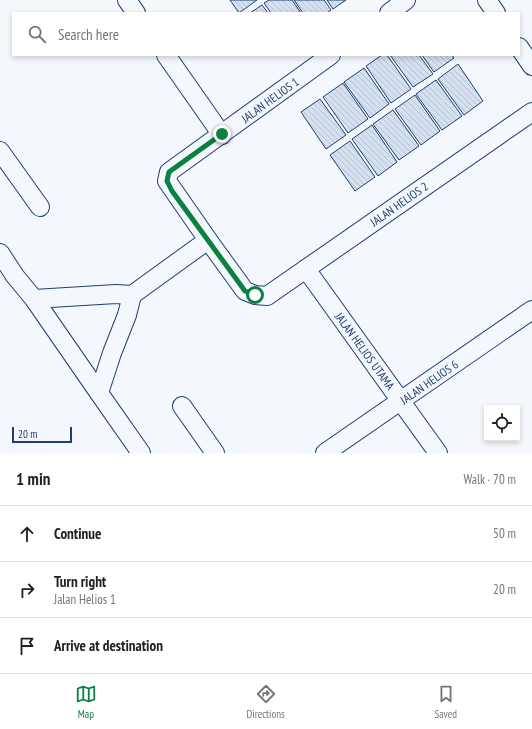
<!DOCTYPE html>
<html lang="en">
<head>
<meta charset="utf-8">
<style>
	body { margin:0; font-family:"PT Sans Narrow",sans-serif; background:#f6f6f6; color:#202124 }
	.controls { position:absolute; right:12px; bottom:12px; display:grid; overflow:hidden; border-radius:0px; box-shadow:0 2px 6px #0003 }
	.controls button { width:36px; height:36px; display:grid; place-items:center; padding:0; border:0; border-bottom:1px solid #e0e0e0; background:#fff; color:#202124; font:20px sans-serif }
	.scale { position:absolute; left:12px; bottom:10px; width:60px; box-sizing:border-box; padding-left:4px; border:2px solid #1d3f73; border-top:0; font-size:11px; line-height:14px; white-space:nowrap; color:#1d3f73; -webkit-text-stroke:3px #f4f7fb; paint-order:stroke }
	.stop { position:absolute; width:12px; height:12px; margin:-9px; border:3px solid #0b8043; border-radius:50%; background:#fff }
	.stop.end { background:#0b8043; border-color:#fff; box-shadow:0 1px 4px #0008 }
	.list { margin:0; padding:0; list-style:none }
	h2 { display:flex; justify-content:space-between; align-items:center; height:52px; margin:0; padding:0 16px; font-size:17px }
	h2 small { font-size:13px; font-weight:400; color:#757577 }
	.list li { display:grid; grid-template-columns:26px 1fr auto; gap:12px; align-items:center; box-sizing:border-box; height:56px; padding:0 16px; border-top:1px solid #e0e0e0 }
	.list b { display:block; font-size:15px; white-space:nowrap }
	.list p { margin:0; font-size:13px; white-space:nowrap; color:#757577 }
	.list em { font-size:13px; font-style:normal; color:#757577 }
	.icon { flex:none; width:22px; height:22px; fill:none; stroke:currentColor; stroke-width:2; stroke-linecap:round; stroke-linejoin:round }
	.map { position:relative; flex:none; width:532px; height:453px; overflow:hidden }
	.search { position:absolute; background:#fff; box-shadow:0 2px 6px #0003; left:12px; right:12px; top:12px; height:44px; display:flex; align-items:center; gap:10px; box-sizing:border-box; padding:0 14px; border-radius:0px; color:#757577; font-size:15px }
	.sheet { height:220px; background:#fff }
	nav { display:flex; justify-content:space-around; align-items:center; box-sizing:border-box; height:56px; border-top:1px solid #e0e0e0; background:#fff; font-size:11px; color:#757577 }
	nav a { display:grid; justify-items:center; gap:2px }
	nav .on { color:#0b8043 }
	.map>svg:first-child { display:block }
</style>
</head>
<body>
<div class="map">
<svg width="532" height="453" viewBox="0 0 532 453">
	<defs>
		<pattern id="building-back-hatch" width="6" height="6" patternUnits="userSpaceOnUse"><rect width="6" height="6" fill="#d5e0f0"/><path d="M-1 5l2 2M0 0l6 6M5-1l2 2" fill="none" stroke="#b6c1d1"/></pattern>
	</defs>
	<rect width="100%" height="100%" fill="#f4f7fb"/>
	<!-- building -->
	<g fill="url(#building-back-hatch)" stroke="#1d3f73">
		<path d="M230 0H257L239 13Z"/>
		<path d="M269 0H292L301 13H271L264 3Z"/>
		<path d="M294 0H324L331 10 327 13H303Z"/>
		<path d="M327 0H346L333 9Z"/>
		<path d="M262 5 268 13H250Z"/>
		<path d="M382 55H387L411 89 391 103 366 66Z"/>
		<path d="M390 55H419L433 74 413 87Z"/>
		<path d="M422 55H452L454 58 434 72Z"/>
		<path d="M458 64 483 101 464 115 438 79Z"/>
		<path d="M364 68 389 104 370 118 344 82Z"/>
		<path d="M436 80 462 116 442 130 416 94Z"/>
		<path d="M343 83 368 119 348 133 323 97Z"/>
		<path d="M415 95 440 131 421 145 395 109Z"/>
		<path d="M320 99 346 135 326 149 301 112Z"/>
		<path d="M393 110 419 146 399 160 373 124Z"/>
		<path d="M372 125 397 162 378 176 352 139Z"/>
		<path d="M350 141 375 177 355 191 330 155Z"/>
	</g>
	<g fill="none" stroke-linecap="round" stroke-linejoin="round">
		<!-- street casing -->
		<g stroke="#1d3f73" stroke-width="20">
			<g id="street">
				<path d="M127 0 136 13"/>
				<path d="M487 0 496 13"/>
				<path d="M389 13 406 0"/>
				<path d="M519 47 532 66"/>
				<path d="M166 55 222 135"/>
				<path d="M0 151 40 207"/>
				<path d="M208 240 167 181 169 172 331 55"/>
				<path d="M0 253 15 276 34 299 99 393 141 453"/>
				<path d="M306 269 438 453"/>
				<path d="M34 299 116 294 132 295"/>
				<path d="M99 393 112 353 127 315 132 295 208 240 245 291 255 295 267 296 532 112"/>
				<path d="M182 406 215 453"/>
				<path d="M325 453 532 310"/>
			</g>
		</g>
		<!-- street -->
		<use href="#street" stroke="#f4f7fb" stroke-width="18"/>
	</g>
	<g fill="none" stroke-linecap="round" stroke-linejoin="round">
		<!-- route -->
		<path stroke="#0b8043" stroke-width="5" d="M222 134 169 172 167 181 172 191 245 291 255 295"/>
	</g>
	<g text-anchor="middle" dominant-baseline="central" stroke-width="3" stroke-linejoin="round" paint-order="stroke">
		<!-- street labels -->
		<g font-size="12" fill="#1d3f73" stroke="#f4f7fb">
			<text transform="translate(270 100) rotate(-36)">JALAN HELIOS 1</text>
			<text transform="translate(399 204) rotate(-35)">JALAN HELIOS 2</text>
			<text transform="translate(365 351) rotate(54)">JALAN HELIOS UTAMA</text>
			<text transform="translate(429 382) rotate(-35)">JALAN HELIOS 6</text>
		</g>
	</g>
</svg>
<div class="controls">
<button><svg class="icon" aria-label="locate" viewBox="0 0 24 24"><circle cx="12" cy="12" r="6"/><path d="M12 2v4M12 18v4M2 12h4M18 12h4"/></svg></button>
</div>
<div class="scale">20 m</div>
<div class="stop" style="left:255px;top:295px"></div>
<div class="stop end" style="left:222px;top:134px"></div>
<div class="search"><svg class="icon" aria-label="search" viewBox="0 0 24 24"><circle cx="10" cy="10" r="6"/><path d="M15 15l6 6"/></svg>Search here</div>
</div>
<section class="sheet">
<h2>1 min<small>Walk · 70 m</small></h2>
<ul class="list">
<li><svg class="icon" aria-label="ahead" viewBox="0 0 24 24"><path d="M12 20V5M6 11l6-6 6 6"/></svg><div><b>Continue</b></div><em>50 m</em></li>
<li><svg class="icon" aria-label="right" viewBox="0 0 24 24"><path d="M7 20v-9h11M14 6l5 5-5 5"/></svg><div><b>Turn right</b><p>Jalan Helios 1</p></div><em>20 m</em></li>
<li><svg class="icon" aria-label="arrive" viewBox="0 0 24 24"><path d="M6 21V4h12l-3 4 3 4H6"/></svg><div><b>Arrive at destination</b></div></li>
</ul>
</section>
<nav>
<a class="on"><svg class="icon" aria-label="map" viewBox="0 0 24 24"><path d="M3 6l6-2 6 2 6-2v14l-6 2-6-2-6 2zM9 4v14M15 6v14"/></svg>Map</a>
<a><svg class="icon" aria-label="directions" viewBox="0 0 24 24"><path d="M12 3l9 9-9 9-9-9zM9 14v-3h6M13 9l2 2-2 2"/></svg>Directions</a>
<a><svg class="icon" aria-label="saved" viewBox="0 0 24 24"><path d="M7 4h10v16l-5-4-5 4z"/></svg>Saved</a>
</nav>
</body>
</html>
